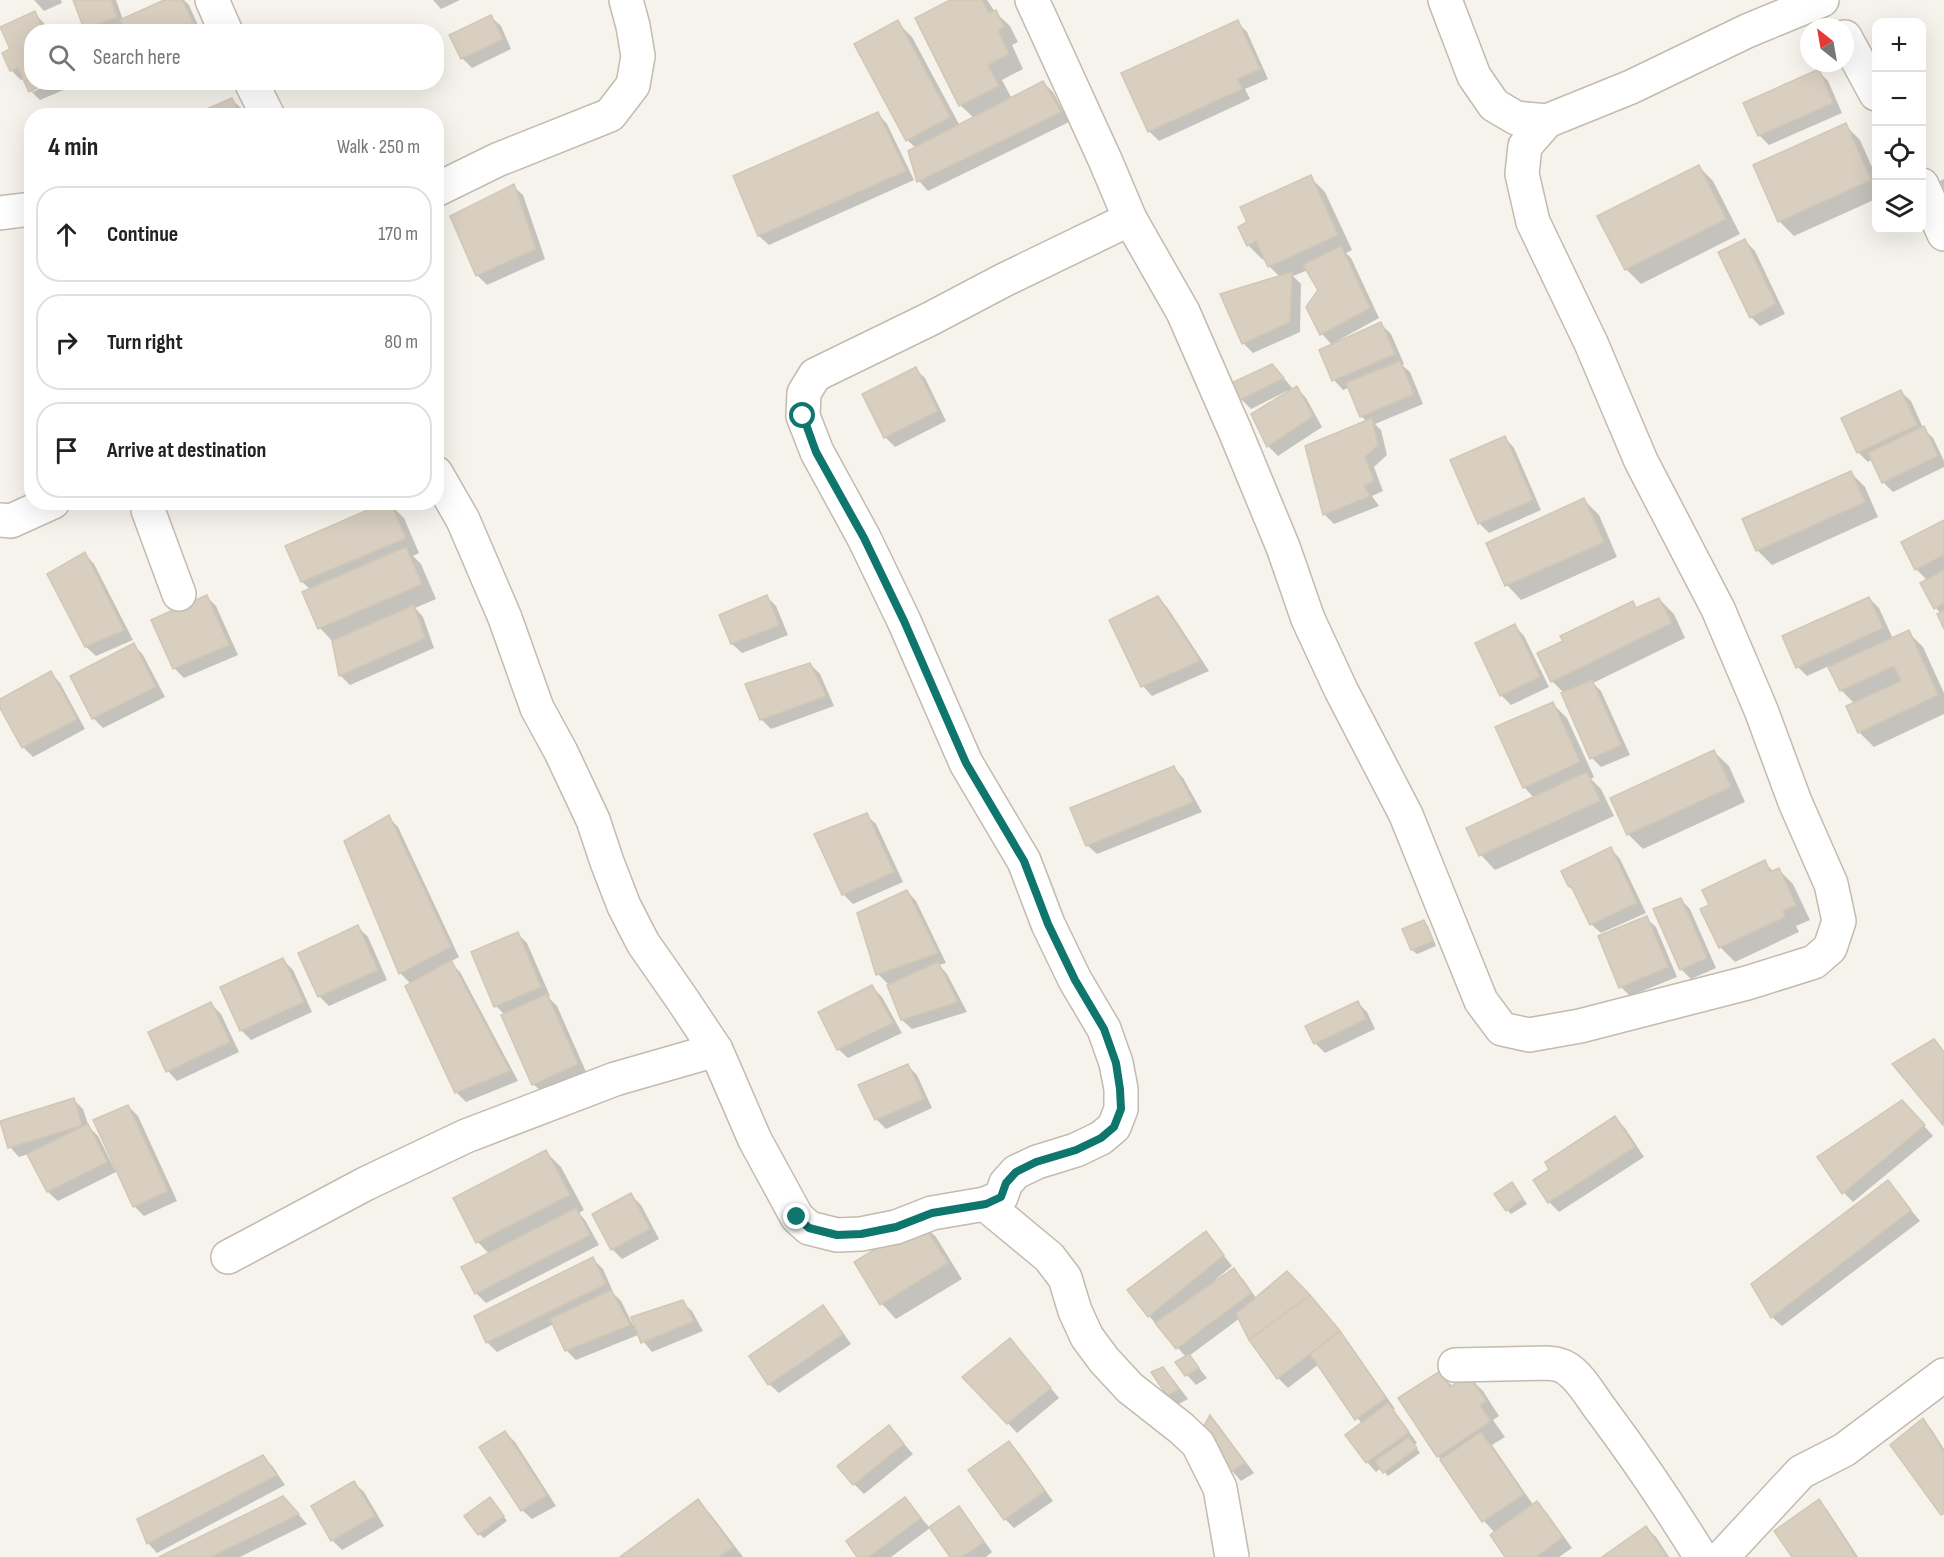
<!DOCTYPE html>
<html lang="en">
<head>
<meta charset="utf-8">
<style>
	body { margin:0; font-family:"Sofia Sans Condensed",sans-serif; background:#f2f2f2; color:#222 }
	.controls { position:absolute; right:18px; top:18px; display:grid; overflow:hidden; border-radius:12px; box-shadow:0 6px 24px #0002 }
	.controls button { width:54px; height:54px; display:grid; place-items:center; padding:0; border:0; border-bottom:2px solid #e0e0e0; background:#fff; color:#222; font:30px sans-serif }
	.compass { position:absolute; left:1800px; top:18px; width:54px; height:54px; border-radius:50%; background:#fff; box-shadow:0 6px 24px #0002; rotate:329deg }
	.stop { position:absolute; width:18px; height:18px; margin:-14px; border:4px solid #0f766e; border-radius:50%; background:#fff }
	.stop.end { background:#0f766e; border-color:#fff; box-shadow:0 2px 6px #0008 }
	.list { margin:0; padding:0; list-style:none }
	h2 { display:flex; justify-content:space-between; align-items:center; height:78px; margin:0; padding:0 24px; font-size:26px }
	h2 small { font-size:20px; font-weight:400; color:#767676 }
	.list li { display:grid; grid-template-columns:39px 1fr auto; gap:18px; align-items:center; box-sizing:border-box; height:96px; margin:0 12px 12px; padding:0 12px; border:2px solid #e0e0e0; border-radius:24px }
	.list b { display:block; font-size:22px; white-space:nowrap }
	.list em { font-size:20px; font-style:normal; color:#767676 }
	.icon { flex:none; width:33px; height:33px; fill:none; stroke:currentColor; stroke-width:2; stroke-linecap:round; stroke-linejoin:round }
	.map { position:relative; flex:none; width:1944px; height:1557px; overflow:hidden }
	.search { position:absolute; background:#fff; box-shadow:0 6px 24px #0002; left:24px; top:24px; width:420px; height:66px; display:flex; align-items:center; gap:15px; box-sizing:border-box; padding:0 21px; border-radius:24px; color:#767676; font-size:22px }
	.panel { position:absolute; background:#fff; box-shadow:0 6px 24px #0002; left:24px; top:108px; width:420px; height:402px; border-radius:24px }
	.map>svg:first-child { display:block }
</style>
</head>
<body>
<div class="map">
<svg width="1944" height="1557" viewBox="0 0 1944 1557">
	<rect width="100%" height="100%" fill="#f6f3ec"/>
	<!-- shadow -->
	<g fill="#0003">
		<path d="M34 0H61L62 3 44 11Z"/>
		<path d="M75 0H116L123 20 168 0H184L189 5 201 32H127L125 27 113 32H89L85 28Z"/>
		<path d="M433 0H460L441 9Z"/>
		<path d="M953 0H987L995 12 1010 26 1018 42 1012 45 1023 69 1002 80 1012 99 1043 82 1053 92 1069 122 928 191 919 181 909 152 916 148 907 140 897 22 912 37 960 126 974 118 960 105Z"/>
		<path d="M34 13 44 23 48 32H32L33 92 53 82H71L73 86 40 100 31 91 25 78 21 80 11 70 12 50Z"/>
		<path d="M491 17 501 26 511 49 472 68 462 58Z"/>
		<path d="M1237 22 1247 32 1268 79 1245 89 1250 99 1159 141 1149 131Z"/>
		<path d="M1818 71 1828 81 1842 113 1769 145 1759 135Z"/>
		<path d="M232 100 242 109 244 116H195Z"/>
		<path d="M878 114 887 124 914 180 769 245 759 236 735 177Z"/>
		<path d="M1845 125 1860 140 1876 176V199L1794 236 1780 222 1755 166Z"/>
		<path d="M1698 166 1713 181 1740 234 1641 284 1626 269Z"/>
		<path d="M1310 177 1325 192 1352 250 1346 253 1351 258 1379 318 1339 340 1340 342 1381 324 1391 334 1404 364 1402 365 1410 372 1423 404 1375 424 1381 430 1387 455 1374 467 1383 491 1372 496 1379 506 1334 524 1324 514 1367 422 1361 416 1350 387 1343 390 1334 380 1321 350 1332 345 1322 334 1308 307 1320 291 1308 270 1293 276 1301 284 1300 332 1253 353 1243 343 1280 277 1269 266 1265 258 1263 260 1248 245Z"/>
		<path d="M1944 179V190L1940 181Z"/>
		<path d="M513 186 523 195 545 259 487 285 477 275Z"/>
		<path d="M1745 241 1755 251 1785 314 1760 326 1751 317Z"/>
		<path d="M915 369 925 378 946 421 895 447 885 437Z"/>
		<path d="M1282 376 1294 390 1297 388 1306 398 1322 427 1278 456 1268 446 1253 414 1288 393 1287 391 1251 409 1241 399 1231 385Z"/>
		<path d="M1901 392 1911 401 1923 428 1933 438 1944 461V467L1893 492 1883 482 1873 459 1868 462 1858 452Z"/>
		<path d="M1505 438 1514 448 1541 510 1489 533 1479 523Z"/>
		<path d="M1851 473 1865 487 1878 517 1772 565 1757 550Z"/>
		<path d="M1584 500 1599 515 1617 557 1521 600 1507 585Z"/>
		<path d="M389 503 404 518 419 553 413 556 421 564 436 599 415 608 423 617 434 648 350 685 340 675 333 642 320 628 311 590 302 582 287 546Z"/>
		<path d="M1944 522V625L1941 614 1936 608 1928 581 1916 569Z"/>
		<path d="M85 554 94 564 133 640 96 656 86 647 49 574Z"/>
		<path d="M766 596 776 606 788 635 742 653 732 644 721 616Z"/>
		<path d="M207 597 216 606 238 655 184 678 174 668Z"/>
		<path d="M1157 598 1167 607 1209 671 1152 696 1143 686Z"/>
		<path d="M1869 598 1879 608 1893 639 1908 632 1923 647 1944 693V714L1874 747 1859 732 1855 704 1841 690 1829 666 1807 676 1798 667Z"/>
		<path d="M1659 599 1674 614 1685 638 1593 683 1601 691 1630 755 1601 767 1592 758 1564 693 1552 681 1565 642 1632 603 1638 609Z"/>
		<path d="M1515 626 1524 636 1549 687 1511 705 1502 696 1477 644Z"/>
		<path d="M134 645 143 655 165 697 103 728 93 718Z"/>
		<path d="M810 664 820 674 834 706 771 729 761 719Z"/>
		<path d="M51 673 60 683 85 729 33 757 23 747 0 705V701Z"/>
		<path d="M1552 703 1567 718 1594 777 1591 779 1601 789 1614 816 1495 870 1481 855 1468 828 1534 798 1524 787Z"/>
		<path d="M1714 752 1729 766 1745 802 1643 849 1628 834Z"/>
		<path d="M1174 768 1183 778 1202 812 1097 854 1087 845Z"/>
		<path d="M866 815 876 824 903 882 853 904 843 894Z"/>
		<path d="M388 817 398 827 459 957 450 962 460 972 518 1081 466 1102 456 1092 411 984 400 973Z"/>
		<path d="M1611 849 1620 859 1646 913 1601 933 1591 924 1575 891Z"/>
		<path d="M1764 862 1774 872 1778 869 1793 884 1810 920 1796 926 1799 932 1735 962 1720 947 1711 906Z"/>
		<path d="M907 891 916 901 946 963 939 965 947 974 967 1012 912 1029 902 1020 888 984 878 974Z"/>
		<path d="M1680 899 1690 909 1716 968 1691 979 1681 969Z"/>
		<path d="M1646 918 1656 927 1677 977 1630 996 1621 987Z"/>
		<path d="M1424 922 1428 926 1436 946 1417 954 1412 950 1404 930Z"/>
		<path d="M358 927 368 937 387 980 329 1006 319 996Z"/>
		<path d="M518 934 527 943 550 996 548 997 557 1006 587 1074 543 1093 533 1084 505 1015 496 1006Z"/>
		<path d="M283 960 293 970 312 1012 251 1040 241 1030Z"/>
		<path d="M872 987 882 997 902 1033 848 1058 838 1049Z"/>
		<path d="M1358 1003 1367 1012 1375 1029 1325 1053 1315 1043Z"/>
		<path d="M211 1004 221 1014 239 1052 177 1081 168 1071Z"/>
		<path d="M1933 1041 1944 1052V1124L1895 1064Z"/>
		<path d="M907 1065 917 1075 932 1108 886 1129 876 1119Z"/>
		<path d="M74 1100 83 1109 89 1127 98 1136 115 1170 117 1169 128 1106 138 1116 177 1201 144 1216 134 1206 118 1171 58 1201 48 1192 29 1154 19 1157 10 1147Z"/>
		<path d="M1911 1111 1933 1136 1853 1202 1844 1193Z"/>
		<path d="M1615 1118 1625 1128 1644 1157 1559 1212 1549 1202Z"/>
		<path d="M546 1152 561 1167 584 1210 579 1213 585 1220 599 1245 486 1303 476 1293 489 1254 478 1242 455 1199Z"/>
		<path d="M1888 1182 1920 1221 1782 1326 1772 1317Z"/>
		<path d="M1516 1188 1527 1204 1511 1214 1507 1210Z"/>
		<path d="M631 1195 641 1205 659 1239 622 1259 612 1249Z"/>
		<path d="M921 1222 936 1237 962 1279 896 1319 882 1304 856 1263Z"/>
		<path d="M1206 1233 1232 1266 1215 1280 1217 1282 1233 1270 1243 1279 1256 1298 1296 1282 1349 1343 1395 1409 1393 1410 1417 1443 1414 1445 1420 1453 1388 1476 1381 1468 1376 1472 1367 1462 1362 1424 1319 1364 1288 1388 1278 1378 1250 1339 1240 1318 1189 1356 1207 1378 1196 1385 1187 1375 1186 1357 1149 1316Z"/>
		<path d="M593 1259 603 1269 614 1294 621 1301 633 1325 682 1302 692 1311 703 1331 652 1352 638 1335 576 1360 566 1350 554 1324 497 1352 487 1342Z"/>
		<path d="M822 1307 832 1317 851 1344 779 1393 769 1384Z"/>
		<path d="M1019 1350 1059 1398 1017 1433 965 1377Z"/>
		<path d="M1162 1368 1172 1378 1188 1399 1177 1405 1168 1395Z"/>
		<path d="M1440 1373 1453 1387 1469 1377 1483 1391 1499 1416 1493 1420 1505 1437 1492 1445 1534 1506 1537 1503 1547 1513 1572 1548 1559 1557H1507L1495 1533 1484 1521 1438 1456Z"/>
		<path d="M1210 1417 1219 1426 1254 1473 1241 1481 1232 1471Z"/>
		<path d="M1923 1420 1932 1430 1944 1449V1515Z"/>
		<path d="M889 1427 913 1454 864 1494 854 1484Z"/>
		<path d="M505 1432 515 1442 556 1506 532 1519 522 1510Z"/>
		<path d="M1009 1443 1019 1453 1053 1501 1014 1528 1005 1519Z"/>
		<path d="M263 1457 273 1467 285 1485 157 1553 148 1543Z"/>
		<path d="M354 1483 364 1492 384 1526 342 1550 332 1540Z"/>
		<path d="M905 1499 930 1528 891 1557H859Z"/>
		<path d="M698 1501 712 1516 743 1557H622Z"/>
		<path d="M1819 1501 1828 1511 1858 1557H1794Z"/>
		<path d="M494 1503 507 1521 484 1538 479 1534Z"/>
		<path d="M293 1508 307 1524 240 1557H162Z"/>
		<path d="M958 1508 968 1518 992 1552 986 1557H952Z"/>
		<path d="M1646 1528 1656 1537 1669 1557H1604Z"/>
	</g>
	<!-- building -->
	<g fill="#d8cfc1" stroke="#d3c7b4" stroke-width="1.5">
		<path d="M73 0H111L117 17 84 29Z"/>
		<path d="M164 0H182L193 23 175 32H125L120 20Z"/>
		<path d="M950 0H982L989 13 996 10 1004 27 998 30 1009 54 988 65 999 86 959 106 915 18Z"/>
		<path d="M35 11 44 32H32V82H49L29 92 18 68 10 71 2 53 10 49 0 27Z"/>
		<path d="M491 15 503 39 461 59 449 35Z"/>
		<path d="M898 20 950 117 906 141 854 44Z"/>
		<path d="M1238 20 1260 69 1237 79 1242 89 1148 132 1121 73Z"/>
		<path d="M1819 69 1833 103 1758 136 1743 103Z"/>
		<path d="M1043 81 1061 112 917 182 908 151Z"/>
		<path d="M232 98 240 116H191Z"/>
		<path d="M878 112 906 171 758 236 733 176Z"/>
		<path d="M1846 123 1871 180 1778 222 1753 165Z"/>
		<path d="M1699 165 1726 219 1625 270 1597 216Z"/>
		<path d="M1311 175 1338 235 1268 267 1256 241 1247 246 1238 227 1247 222 1240 207Z"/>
		<path d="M514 184 536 249 476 276 450 216Z"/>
		<path d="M1745 239 1776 304 1750 318 1718 252Z"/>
		<path d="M1341 246 1370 308 1320 335 1306 307 1318 290 1303 265Z"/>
		<path d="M1292 272 1290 322 1242 344 1220 294Z"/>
		<path d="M1381 322 1395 354 1332 381 1319 350Z"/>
		<path d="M1400 361 1414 394 1360 417 1346 383Z"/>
		<path d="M1272 364 1284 378 1240 400 1229 384Z"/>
		<path d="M916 367 938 411 884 438 862 394Z"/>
		<path d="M1297 386 1313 416 1267 447 1251 414Z"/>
		<path d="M1901 390 1917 425 1857 453 1841 418Z"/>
		<path d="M1372 418 1378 445 1365 457 1374 481 1364 486 1370 496 1323 515 1305 446Z"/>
		<path d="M1924 426 1938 456 1882 483 1868 453Z"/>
		<path d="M1505 436 1533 500 1478 524 1450 460Z"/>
		<path d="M1851 471 1865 502 1756 551 1742 519Z"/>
		<path d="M1584 498 1604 542 1505 586 1486 543Z"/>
		<path d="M386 502H390L406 538 301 582 285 546Z"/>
		<path d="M1944 520V555L1915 570 1901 542Z"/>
		<path d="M406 547 422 584 318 629 302 592Z"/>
		<path d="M85 552 124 630 85 647 47 574Z"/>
		<path d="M1944 570V603L1934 609 1920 583Z"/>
		<path d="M207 595 229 645 173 669 151 620Z"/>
		<path d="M767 595 779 625 731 644 719 615Z"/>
		<path d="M1158 596 1200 661 1141 687 1109 620Z"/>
		<path d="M1869 597 1883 628 1796 668 1782 636Z"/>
		<path d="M1659 598 1672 623 1551 682 1537 653 1563 641 1560 636 1633 601 1636 608Z"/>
		<path d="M414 605 425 638 339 676 332 641Z"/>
		<path d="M1944 611V629L1937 614Z"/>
		<path d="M1515 624 1540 677 1500 696 1475 643Z"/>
		<path d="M1909 630 1938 695 1858 733 1846 706 1901 681 1894 666 1840 691 1828 667Z"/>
		<path d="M134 643 156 687 92 719 70 676Z"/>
		<path d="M810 663 826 696 760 720 745 684Z"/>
		<path d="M51 671 77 719 22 748 0 708V699Z"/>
		<path d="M1592 680 1621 745 1590 759 1561 693Z"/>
		<path d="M1553 702 1580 762 1523 788 1495 727Z"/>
		<path d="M1714 750 1731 787 1627 835 1610 798Z"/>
		<path d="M1174 766 1193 802 1086 846 1070 808Z"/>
		<path d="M1587 772 1600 801 1479 856 1466 828Z"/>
		<path d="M867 813 894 872 842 895 814 834Z"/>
		<path d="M389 815 451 947 399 974 344 841Z"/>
		<path d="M1611 847 1637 903 1590 925 1572 888 1568 886 1561 871Z"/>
		<path d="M1765 860 1770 872 1779 868 1796 905 1783 911 1785 917 1719 948 1700 909 1709 905 1702 890Z"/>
		<path d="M907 890 938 953 876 975 857 913Z"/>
		<path d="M1681 898 1707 958 1680 970 1653 909Z"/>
		<path d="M1647 916 1668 967 1619 988 1598 936Z"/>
		<path d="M1424 920 1433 941 1411 950 1402 929Z"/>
		<path d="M358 925 378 970 318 997 298 953Z"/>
		<path d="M518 932 541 987 494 1007 471 952Z"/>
		<path d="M283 958 304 1002 240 1031 220 987Z"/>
		<path d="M451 960 510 1071 455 1093 405 986Z"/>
		<path d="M938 962 958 1002 901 1020 887 985Z"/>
		<path d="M872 985 893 1023 837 1050 818 1012Z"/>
		<path d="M547 994 578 1064 532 1085 501 1015Z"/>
		<path d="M1358 1001 1366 1019 1314 1044 1305 1026Z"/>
		<path d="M211 1002 230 1042 166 1072 148 1032Z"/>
		<path d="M1934 1039 1944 1052 1943 1125 1892 1064Z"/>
		<path d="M908 1064 924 1099 875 1120 858 1085Z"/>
		<path d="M74 1098 82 1125 8 1148 0 1121Z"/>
		<path d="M1902 1100 1925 1125 1842 1194 1817 1157Z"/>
		<path d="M128 1105 168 1191 133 1207 93 1120Z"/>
		<path d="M1615 1116 1635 1147 1548 1203 1533 1180 1549 1170 1545 1162Z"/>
		<path d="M88 1124 107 1162 47 1192 27 1154Z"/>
		<path d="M546 1150 570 1195 476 1243 453 1198Z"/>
		<path d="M1888 1180 1911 1210 1771 1318 1751 1284Z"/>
		<path d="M1512 1182 1523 1199 1506 1211 1494 1194Z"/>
		<path d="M631 1193 650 1229 611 1250 592 1214Z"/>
		<path d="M576 1208 590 1235 475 1294 461 1267Z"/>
		<path d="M921 1221 948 1263 880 1305 854 1262Z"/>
		<path d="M1206 1231 1224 1255 1148 1317 1127 1290Z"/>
		<path d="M593 1257 606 1284 486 1343 474 1316Z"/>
		<path d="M1234 1268 1251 1293 1176 1349 1155 1323Z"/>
		<path d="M1287 1271 1310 1295 1249 1340 1236 1314Z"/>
		<path d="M611 1290 630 1325 565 1351 550 1319Z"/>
		<path d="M1310 1295 1340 1331 1277 1379 1249 1340Z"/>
		<path d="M683 1300 694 1321 641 1343 631 1317Z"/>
		<path d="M823 1305 843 1334 768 1385 749 1356Z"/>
		<path d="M1340 1331 1386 1398 1355 1420 1310 1354Z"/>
		<path d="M1010 1338 1051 1388 1007 1424 962 1377Z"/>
		<path d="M1189 1354 1199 1368 1185 1376 1175 1362Z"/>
		<path d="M1163 1367 1179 1389 1167 1396 1151 1372Z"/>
		<path d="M1440 1371 1450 1387 1469 1375 1486 1401 1480 1405 1491 1421 1437 1457 1398 1398Z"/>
		<path d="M1388 1403 1409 1432 1366 1463 1345 1435Z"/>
		<path d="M1210 1415 1245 1463 1230 1472 1200 1433Z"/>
		<path d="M1923 1418 1944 1452V1513L1941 1515 1890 1445Z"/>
		<path d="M889 1425 904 1444 853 1485 837 1466Z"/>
		<path d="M505 1431 547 1495 521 1511 479 1447Z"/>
		<path d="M1481 1432 1524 1494 1482 1522 1440 1460Z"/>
		<path d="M1409 1437 1417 1448 1383 1473 1375 1461Z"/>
		<path d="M1009 1441 1045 1491 1004 1520 968 1470Z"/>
		<path d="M263 1455 277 1475 147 1544 137 1519Z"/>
		<path d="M354 1481 375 1516 331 1541 311 1506Z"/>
		<path d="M283 1496 299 1514 211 1557H159Z"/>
		<path d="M490 1497 504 1516 478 1535 464 1516Z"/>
		<path d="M905 1497 921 1518 869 1557H857L846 1541Z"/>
		<path d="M698 1499 733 1547 719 1557H620Z"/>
		<path d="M1819 1499 1856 1557H1792L1774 1531Z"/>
		<path d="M1537 1501 1563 1537 1536 1557H1505L1490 1535Z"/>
		<path d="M959 1506 984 1542 962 1557H950L929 1527Z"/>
		<path d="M1646 1526 1667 1557H1602Z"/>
	</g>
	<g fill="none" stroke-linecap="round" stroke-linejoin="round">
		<!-- minor casing -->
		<g stroke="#c2bbae" stroke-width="36">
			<g id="minor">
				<path d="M212 0 226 32"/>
				<path d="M1032 0 1106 162 1130 219 1183 312 1235 431 1283 547 1308 619 1341 690 1406 815 1481 1001 1502 1029 1529 1035 1580 1026 1747 983 1814 962 1830 948 1839 921 1831 884 1795 802 1761 710 1718 609 1641 461 1591 343 1533 222 1522 174 1525 146 1547 121"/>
				<path d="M1445 0 1474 76 1494 105 1516 118 1547 121 1631 87 1747 31 1822 0"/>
				<path d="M1845 37 1876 94"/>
				<path d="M251 82 268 116"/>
				<path d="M1922 185 1944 234"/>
				<path d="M436 190 497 160 610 115 633 85 638 56 633 26 626 0"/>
				<path d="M0 213 32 209"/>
				<path d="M436 473 463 520 505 618 537 708 561 752 593 820 607 862 624 906 643 943 682 999 716 1050 755 1140 797 1217 809 1228 837 1235 861 1234 896 1227 932 1213 985 1204 1001 1197 1006 1183 1016 1172 1037 1162 1076 1150 1101 1138 1114 1127 1121 1109V1089L1116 1063 1104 1029 1075 980 1048 924 1024 861 966 763 904 621 864 538 817 452 803 416 804 393 815 375 930 319 1004 280 1130 219"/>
				<path d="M151 502 148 510 179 594"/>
				<path d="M0 520 11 521 53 502"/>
				<path d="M985 1204 1049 1257 1065 1278 1075 1311 1087 1337 1104 1360 1130 1388 1181 1428 1198 1444 1220 1488 1232 1557"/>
				<path d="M228 1257 365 1184 466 1136 615 1079 716 1050"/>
				<path d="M1455 1365 1548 1363C1555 1364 1560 1364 1566 1368 1581 1377 1591 1397 1602 1411 1637 1458 1670 1507 1701 1557"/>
				<path d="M1722 1557 1801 1472 1844 1450 1944 1375"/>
			</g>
		</g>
		<!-- minor -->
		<use href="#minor" stroke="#fff" stroke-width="33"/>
	</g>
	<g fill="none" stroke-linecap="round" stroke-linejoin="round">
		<!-- route -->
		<path stroke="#0f766e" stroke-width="8" d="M797 1217 809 1228 837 1235 861 1234 896 1227 932 1213 986 1204 1001 1197 1006 1183 1016 1172 1036 1162 1076 1150 1101 1138 1114 1127 1121 1109 1120 1089 1116 1063 1104 1029 1075 980 1048 924 1024 861 966 763 904 621 864 538 816 452 803 416"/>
	</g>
</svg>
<div class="controls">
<button>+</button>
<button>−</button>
<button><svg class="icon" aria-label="locate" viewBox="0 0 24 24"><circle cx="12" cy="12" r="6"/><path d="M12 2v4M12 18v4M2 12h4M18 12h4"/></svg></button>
<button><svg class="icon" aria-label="layers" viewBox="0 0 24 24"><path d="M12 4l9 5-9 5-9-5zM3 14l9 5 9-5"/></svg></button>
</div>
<svg class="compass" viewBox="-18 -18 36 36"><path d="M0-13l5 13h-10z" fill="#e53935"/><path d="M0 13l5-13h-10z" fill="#767676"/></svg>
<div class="stop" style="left:803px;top:416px"></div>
<div class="stop end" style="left:797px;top:1217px"></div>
<div class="search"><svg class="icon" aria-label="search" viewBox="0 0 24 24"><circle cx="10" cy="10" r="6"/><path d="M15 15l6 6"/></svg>Search here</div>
<section class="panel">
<h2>4 min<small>Walk · 250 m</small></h2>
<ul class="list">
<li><svg class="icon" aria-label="ahead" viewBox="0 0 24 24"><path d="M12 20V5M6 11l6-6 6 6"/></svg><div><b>Continue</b></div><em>170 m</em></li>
<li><svg class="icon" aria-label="right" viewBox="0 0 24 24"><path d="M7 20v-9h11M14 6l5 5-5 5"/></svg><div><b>Turn right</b></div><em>80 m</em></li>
<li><svg class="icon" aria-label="arrive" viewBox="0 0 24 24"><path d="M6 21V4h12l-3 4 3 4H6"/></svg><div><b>Arrive at destination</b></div></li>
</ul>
</section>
</div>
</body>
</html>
